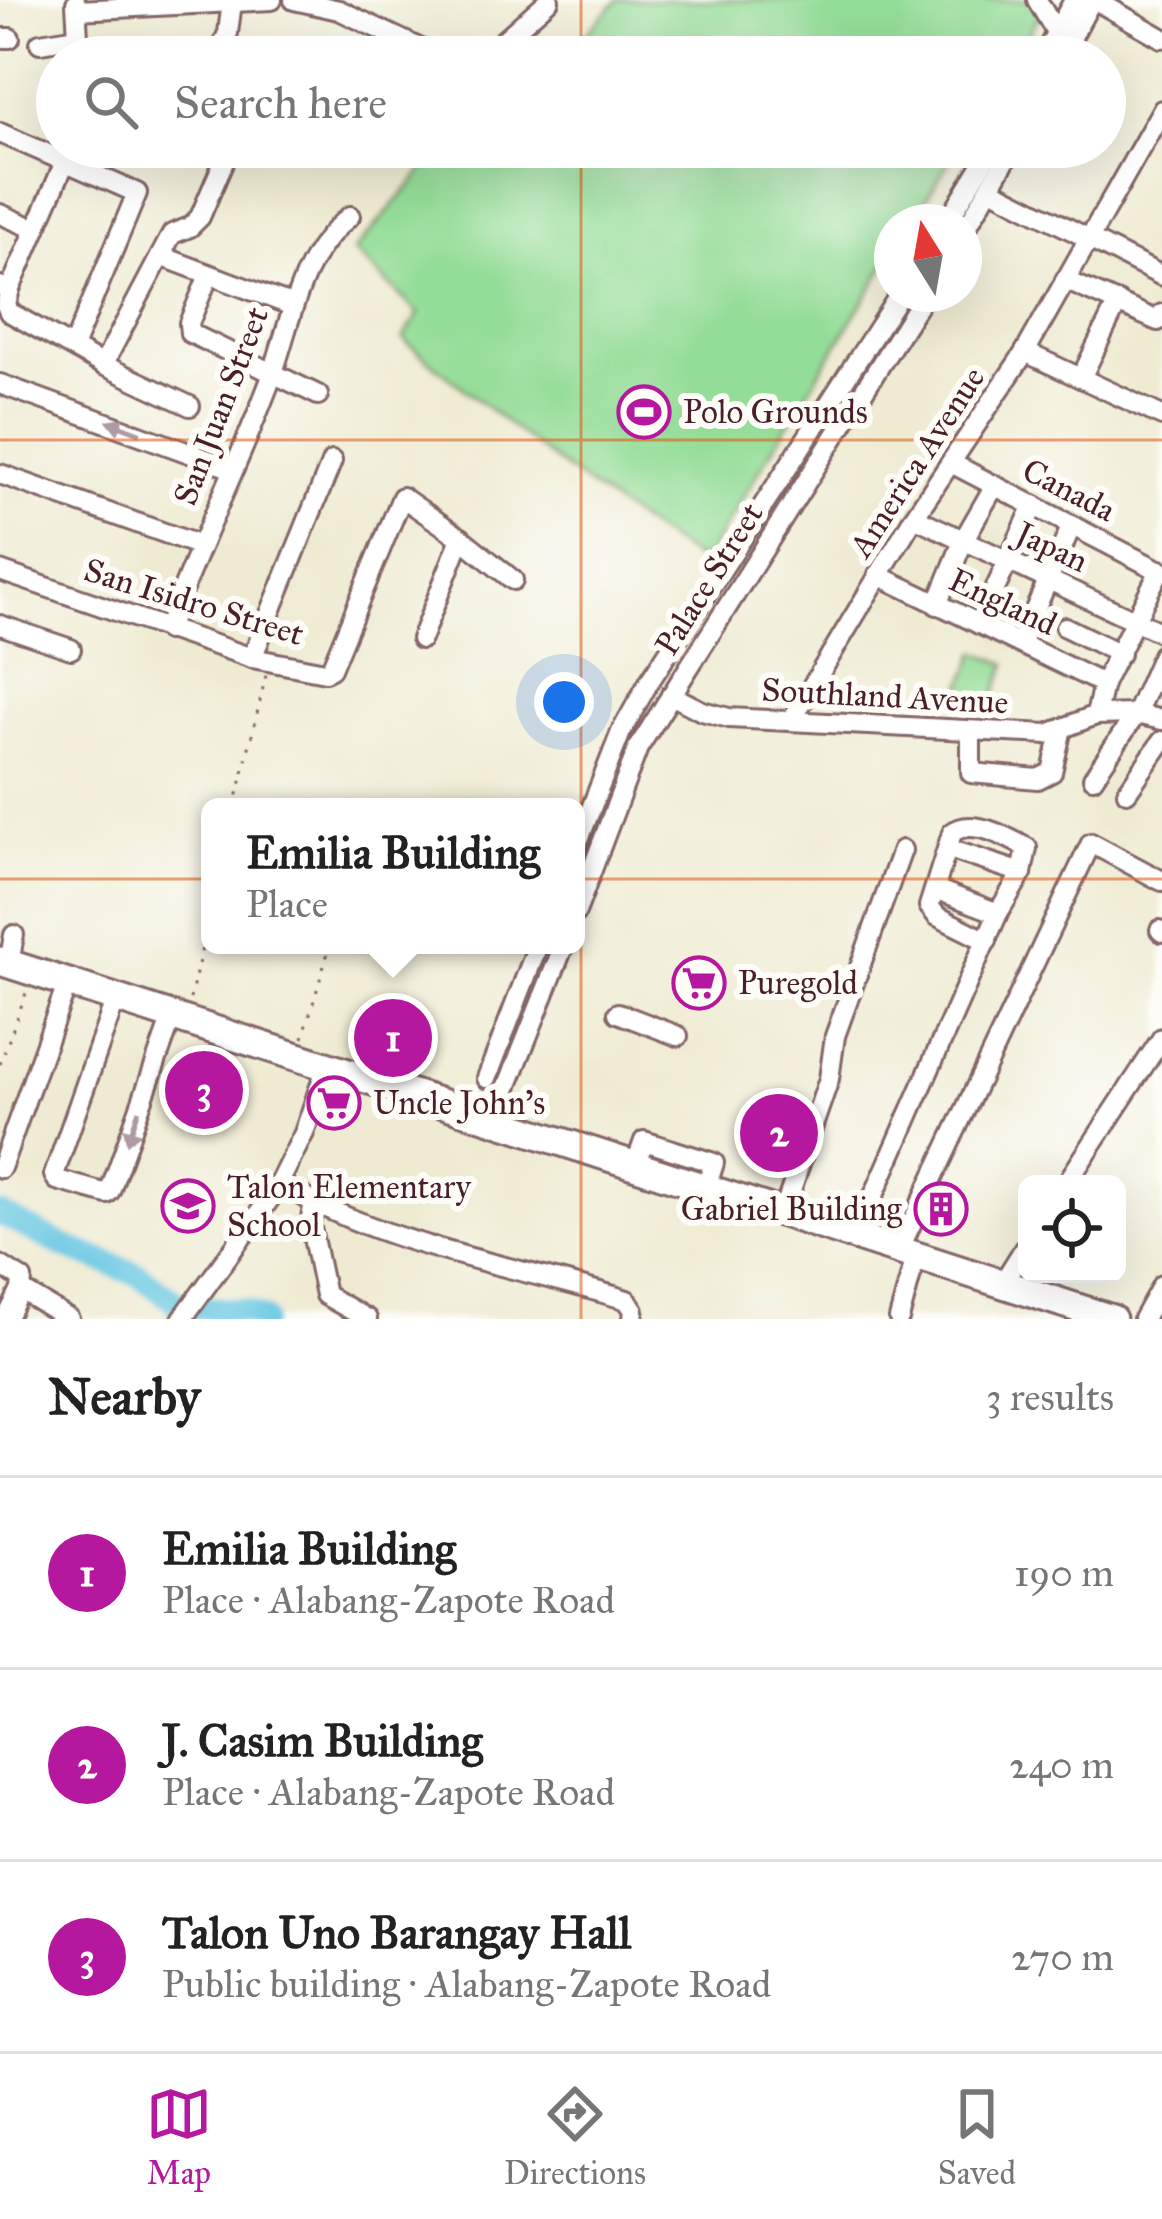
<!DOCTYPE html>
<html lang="en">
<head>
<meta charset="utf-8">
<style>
	body { margin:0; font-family:"IM FELL Great Primer",serif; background:#f2f2f2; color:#222 }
	.controls { position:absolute; right:36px; bottom:36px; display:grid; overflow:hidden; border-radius:18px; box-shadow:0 12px 48px #0002 }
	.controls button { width:108px; height:108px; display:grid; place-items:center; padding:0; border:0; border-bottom:3px solid #e0e0e0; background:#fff; color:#222; font:60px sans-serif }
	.compass { position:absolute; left:874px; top:204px; width:108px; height:108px; border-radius:50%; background:#fff; box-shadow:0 12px 48px #0002; rotate:349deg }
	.you { position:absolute; left:564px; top:702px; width:42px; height:42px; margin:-30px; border:9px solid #fff; border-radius:50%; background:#1a73e8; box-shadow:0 0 0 18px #1a73e833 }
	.badge { display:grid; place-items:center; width:78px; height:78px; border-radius:50%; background:#b5179e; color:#fff; font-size:39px; font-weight:700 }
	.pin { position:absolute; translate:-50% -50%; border:6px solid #fff; box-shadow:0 3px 12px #0006 }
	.popup { position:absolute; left:201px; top:798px; width:384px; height:156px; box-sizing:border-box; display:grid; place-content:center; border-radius:18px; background:#fff; filter:drop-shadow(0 3px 9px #0005); font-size:39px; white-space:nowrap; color:#767676 }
	.popup b { font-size:45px; color:#222 }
	.popup::after { content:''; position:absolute; left:50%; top:100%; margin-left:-24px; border:24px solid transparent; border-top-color:#fff }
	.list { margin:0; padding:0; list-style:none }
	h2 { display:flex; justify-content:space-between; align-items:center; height:156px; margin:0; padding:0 48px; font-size:51px }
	h2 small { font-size:39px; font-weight:400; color:#767676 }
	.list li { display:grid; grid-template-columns:78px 1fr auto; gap:36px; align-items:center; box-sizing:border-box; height:192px; padding:0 48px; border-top:3px solid #e0e0e0 }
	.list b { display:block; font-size:45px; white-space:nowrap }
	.list p { margin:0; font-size:39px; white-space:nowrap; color:#767676 }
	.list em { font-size:39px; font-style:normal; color:#767676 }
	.icon { flex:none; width:66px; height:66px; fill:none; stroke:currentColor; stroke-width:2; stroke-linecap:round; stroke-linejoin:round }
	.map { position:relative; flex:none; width:1162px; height:1319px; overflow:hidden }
	.search { position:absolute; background:#fff; box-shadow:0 12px 48px #0002; left:36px; right:36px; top:36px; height:132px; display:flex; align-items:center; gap:30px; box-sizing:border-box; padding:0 42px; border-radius:66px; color:#767676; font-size:45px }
	.sheet { height:732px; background:#fff }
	nav { display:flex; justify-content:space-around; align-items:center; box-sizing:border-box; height:168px; border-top:3px solid #e0e0e0; background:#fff; font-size:33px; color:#767676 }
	nav a { display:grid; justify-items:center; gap:6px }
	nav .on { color:#b5179e }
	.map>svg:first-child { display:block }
</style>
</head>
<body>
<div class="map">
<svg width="1162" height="1319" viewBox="0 0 1162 1319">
	<rect width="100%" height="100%" fill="#fdfcf7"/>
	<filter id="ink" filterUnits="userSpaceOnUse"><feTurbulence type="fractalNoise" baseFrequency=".00833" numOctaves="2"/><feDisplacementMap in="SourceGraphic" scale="24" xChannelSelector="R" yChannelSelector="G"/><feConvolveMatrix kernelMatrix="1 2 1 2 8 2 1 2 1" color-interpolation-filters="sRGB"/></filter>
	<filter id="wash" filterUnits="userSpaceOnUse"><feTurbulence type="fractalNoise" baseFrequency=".004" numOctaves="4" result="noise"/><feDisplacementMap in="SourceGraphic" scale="48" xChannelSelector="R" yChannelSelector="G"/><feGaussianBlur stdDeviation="2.7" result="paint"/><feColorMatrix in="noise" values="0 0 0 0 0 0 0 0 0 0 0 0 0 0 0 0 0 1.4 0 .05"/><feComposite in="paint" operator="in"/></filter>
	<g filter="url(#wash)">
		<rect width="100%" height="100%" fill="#efebd3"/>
		<!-- green -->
		<g fill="#94dd98" stroke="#6f7e62" stroke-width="3">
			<path d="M618 0H1049L1014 57H564Z"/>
			<path d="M444 147H958L912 222H892V255L703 562C595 498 500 418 403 339L419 314 354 251Z"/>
			<path d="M977 652 1007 664 988 712 957 699Z"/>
		</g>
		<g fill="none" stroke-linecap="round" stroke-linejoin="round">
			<!-- river -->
			<path stroke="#65c6e3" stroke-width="24" d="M0 1214 66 1247 139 1275 181 1306 245 1311 263 1319"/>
		</g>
	</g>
	<g filter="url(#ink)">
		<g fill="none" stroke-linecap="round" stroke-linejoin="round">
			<!-- minor casing -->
			<g stroke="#846666" stroke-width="24">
				<g id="minor">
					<path d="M294 0 339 10 438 57"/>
					<path d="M1037 0 1056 32"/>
					<path d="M1095 0 1162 38"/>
					<path d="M76 3 78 37 85 57"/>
					<path d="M77 10 272 0"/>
					<path d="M0 38H10"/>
					<path d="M40 43 78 37"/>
					<path d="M217 57 228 33 232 2"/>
					<path d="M485 57 549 0"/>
					<path d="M1043 57 1074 0"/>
					<path d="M1061 57 1092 0"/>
					<path d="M0 133 137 193 73 347"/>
					<path d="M257 147 261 150"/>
					<path d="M991 189 1162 276"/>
					<path d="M0 214 35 229"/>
					<path d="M947 222 993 147"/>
					<path d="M964 232 1013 147"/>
					<path d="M161 256 293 306"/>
					<path d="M209 275 189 323 190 333 318 395"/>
					<path d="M1065 280 1158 321 1162 314"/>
					<path d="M0 286 10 289 6 305 9 312 103 365 190 406"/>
					<path d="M10 289 65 162"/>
					<path d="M1025 352 1162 416"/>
					<path d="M103 365 172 234 190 227 200 217 230 147"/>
					<path d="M1081 378 1118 302"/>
					<path d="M0 384 233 469"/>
					<path d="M951 463 1162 572"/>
					<path d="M0 474 198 545"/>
					<path d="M914 517 1162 633"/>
					<path d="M0 571 252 658 325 672 331 669 402 497 461 538 513 580"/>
					<path d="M878 575 1103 684"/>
					<path d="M937 605 964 539 995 485"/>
					<path d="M979 624 1034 505"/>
					<path d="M0 625 71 649"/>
					<path d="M1065 627 1120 654"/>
					<path d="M167 630C197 548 236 470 267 389 291 328 295 260 350 216"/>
					<path d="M421 639 461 538"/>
					<path d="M1021 642 1072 525"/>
					<path d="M252 658 332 461"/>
					<path d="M671 695 702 711 729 718 1048 734 1096 715 1136 714 1162 720"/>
					<path d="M1096 715 1103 684 1160 570"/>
					<path d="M791 721 914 517 1025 352 1162 110"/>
					<path d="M971 733V773L1038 779 1052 772 1062 728"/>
					<path d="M1093 778 1136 714 1162 655"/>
					<path d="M1127 792 1162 741"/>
					<path d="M576 847 621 732 649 682 900 294"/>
					<path d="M958 852 1022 873"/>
					<path d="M576 912 638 748 925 294"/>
					<path d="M1160 930 1162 932"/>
					<path d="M987 941 937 916 929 906 952 833C971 817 1007 837 1027 848L1022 873 998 913"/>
					<path d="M9 964 14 935"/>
					<path d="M116 998 54 1175 57 1180 107 1194 110 1191 172 1017"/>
					<path d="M618 1013 678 1036"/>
					<path d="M487 1078 538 945"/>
					<path d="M494 1120 564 945"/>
					<path d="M635 1166 644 1141 714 1163 706 1188"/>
					<path d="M1 1168 68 982"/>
					<path d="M279 1183C385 1247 510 1264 627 1300L634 1310 633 1319"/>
					<path d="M1066 1184 1162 1038"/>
					<path d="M314 1203 310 1223 325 1295 367 1319"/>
					<path d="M783 1213 829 1079 835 1036 902 850"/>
					<path d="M856 1236 998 913 935 889"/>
					<path d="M899 1250 1091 843 1162 881"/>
					<path d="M0 1265 22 1279 21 1290 6 1319"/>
					<path d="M1002 1284 1027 1244"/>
					<path d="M21 1290 69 1319"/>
					<path d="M182 1319 274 1193 304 1133 327 1066"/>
					<path d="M899 1319 916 1256"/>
					<path d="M1143 1319 1162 1285"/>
				</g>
			</g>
			<!-- highway casing -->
			<g stroke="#846666" stroke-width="33">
				<path id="highway" d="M0 961 1112 1319"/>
			</g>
			<!-- path -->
			<g stroke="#846666" stroke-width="3" stroke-dasharray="3 9" stroke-linecap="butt">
				<path d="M235 807 266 675"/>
				<path d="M190 999 210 913"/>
				<path d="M303 1038 330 945"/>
				<path d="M0 1064 26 993"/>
			</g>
			<!-- minor -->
			<use href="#minor" stroke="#fff" stroke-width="18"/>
			<!-- highway -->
			<use href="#highway" stroke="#fff" stroke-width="27"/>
		</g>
		<!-- one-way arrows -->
		<defs><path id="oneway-solid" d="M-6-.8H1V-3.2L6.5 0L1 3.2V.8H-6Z" transform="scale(3)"/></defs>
		<g fill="#ae9aa0">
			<use href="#oneway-solid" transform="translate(124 427) rotate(-159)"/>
			<use href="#oneway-solid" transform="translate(133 1127) rotate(109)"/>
		</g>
	</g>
	<!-- grid -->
	<path fill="none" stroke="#e0560e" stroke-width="3" stroke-opacity="0.55" d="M581 0V57M581 147V1319M0 440H1162M0 879H1162"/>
	<!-- icons -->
	<defs>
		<g id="stadium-ring" transform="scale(2.7)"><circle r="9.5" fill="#fdfcf7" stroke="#b5179e" stroke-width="1.5"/><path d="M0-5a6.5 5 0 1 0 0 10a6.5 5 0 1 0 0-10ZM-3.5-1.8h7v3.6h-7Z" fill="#b5179e"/></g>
		<g id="supermarket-ring" transform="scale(2.7)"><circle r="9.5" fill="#fdfcf7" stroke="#b5179e" stroke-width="1.5"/><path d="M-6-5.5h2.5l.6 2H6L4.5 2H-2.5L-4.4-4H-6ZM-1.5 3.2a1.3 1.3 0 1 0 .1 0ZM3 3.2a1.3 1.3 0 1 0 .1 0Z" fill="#b5179e"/></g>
		<g id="school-ring" transform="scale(2.7)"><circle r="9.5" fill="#fdfcf7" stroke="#b5179e" stroke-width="1.5"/><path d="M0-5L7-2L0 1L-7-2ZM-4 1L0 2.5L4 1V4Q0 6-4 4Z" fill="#b5179e"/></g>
		<g id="building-ring" transform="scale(2.7)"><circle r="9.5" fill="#fdfcf7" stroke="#b5179e" stroke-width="1.5"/><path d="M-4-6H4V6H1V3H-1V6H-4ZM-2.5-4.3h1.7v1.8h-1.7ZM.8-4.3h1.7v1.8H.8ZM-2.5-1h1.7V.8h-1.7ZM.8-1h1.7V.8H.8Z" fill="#b5179e"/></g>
	</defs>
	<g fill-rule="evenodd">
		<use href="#stadium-ring" x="644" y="412"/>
		<use href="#supermarket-ring" x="699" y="983"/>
		<use href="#supermarket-ring" x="334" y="1103"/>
		<use href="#school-ring" x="188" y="1206"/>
		<use href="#building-ring" x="941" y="1209"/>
	</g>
	<g text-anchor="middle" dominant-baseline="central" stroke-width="12" stroke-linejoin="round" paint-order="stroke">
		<!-- street labels -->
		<g font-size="33" fill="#4a1f2b" stroke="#fdfcf7">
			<text transform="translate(221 406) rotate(-69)">San Juan Street</text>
			<text transform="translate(917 462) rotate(-57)">America Avenue</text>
			<text transform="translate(1069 490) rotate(27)">Canada</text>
			<text transform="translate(1052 547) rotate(25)">Japan</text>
			<text transform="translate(709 579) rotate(-58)">Palace Street</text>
			<text transform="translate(194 602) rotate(17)">San Isidro Street</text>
			<text transform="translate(1003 602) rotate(25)">England</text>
			<text transform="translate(885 696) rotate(3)">Southland Avenue</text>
		</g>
		<!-- poi labels -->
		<g font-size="33" fill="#4a1f2b" stroke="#fdfcf7" text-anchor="start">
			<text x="683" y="412">Polo Grounds</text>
			<text x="738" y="983">Puregold</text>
			<text x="373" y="1103">Uncle John's</text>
			<text x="227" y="1187">Talon Elementary<tspan x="227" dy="38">School</tspan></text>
			<text x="902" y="1209" text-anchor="end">Gabriel Building</text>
		</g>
	</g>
</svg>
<div class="controls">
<button><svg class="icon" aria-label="locate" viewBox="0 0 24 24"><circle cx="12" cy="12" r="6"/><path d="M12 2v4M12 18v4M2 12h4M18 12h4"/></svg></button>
</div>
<svg class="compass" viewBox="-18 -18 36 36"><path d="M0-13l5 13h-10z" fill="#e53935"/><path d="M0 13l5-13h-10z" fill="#767676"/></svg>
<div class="you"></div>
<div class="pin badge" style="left:393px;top:1038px">1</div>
<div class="popup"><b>Emilia Building</b>Place</div>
<div class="pin badge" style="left:779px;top:1133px">2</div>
<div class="pin badge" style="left:204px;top:1090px">3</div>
<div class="search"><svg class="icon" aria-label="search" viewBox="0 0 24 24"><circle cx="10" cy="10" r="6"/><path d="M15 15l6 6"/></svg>Search here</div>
</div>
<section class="sheet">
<h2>Nearby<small>3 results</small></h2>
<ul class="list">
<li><span class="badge">1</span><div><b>Emilia Building</b><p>Place · Alabang-Zapote Road</p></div><em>190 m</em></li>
<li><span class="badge">2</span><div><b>J. Casim Building</b><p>Place · Alabang-Zapote Road</p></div><em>240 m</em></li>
<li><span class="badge">3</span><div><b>Talon Uno Barangay Hall</b><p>Public building · Alabang-Zapote Road</p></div><em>270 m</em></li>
</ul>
</section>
<nav>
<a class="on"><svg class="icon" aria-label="map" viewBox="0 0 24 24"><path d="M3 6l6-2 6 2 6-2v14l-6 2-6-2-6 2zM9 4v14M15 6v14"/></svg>Map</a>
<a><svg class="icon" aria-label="directions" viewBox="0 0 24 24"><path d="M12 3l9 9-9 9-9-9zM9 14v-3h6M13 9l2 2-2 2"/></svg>Directions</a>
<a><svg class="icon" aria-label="saved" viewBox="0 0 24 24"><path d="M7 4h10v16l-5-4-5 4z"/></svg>Saved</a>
</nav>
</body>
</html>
